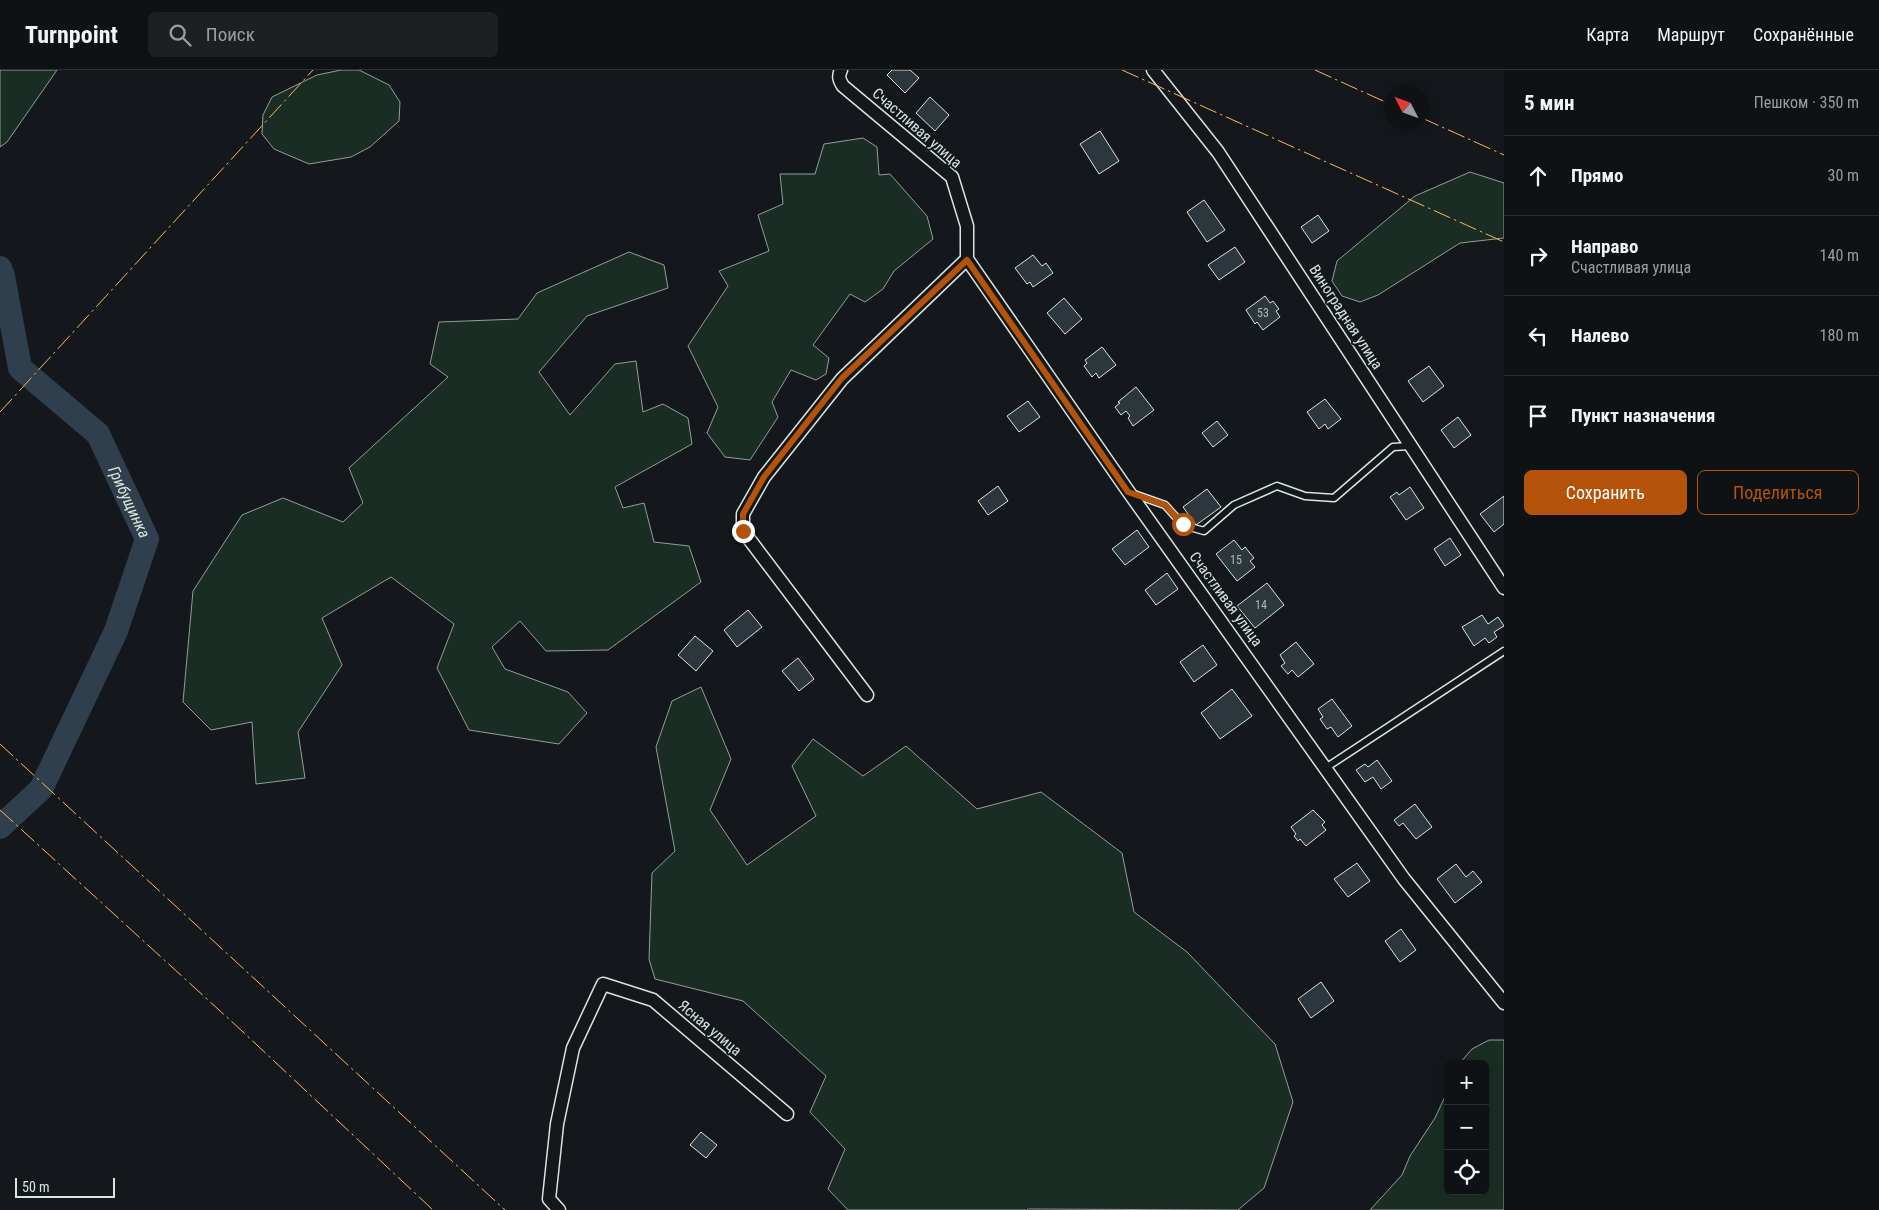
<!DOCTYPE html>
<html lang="ru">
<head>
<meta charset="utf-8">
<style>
	body { margin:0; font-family:"Roboto Condensed",sans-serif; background:#1d2022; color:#f1f3f6 }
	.controls { position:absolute; right:15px; bottom:15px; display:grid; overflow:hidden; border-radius:8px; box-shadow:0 2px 12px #0003 }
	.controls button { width:45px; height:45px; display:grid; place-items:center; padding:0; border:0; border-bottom:1px solid #2f3234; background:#0f1215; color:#f1f3f6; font:25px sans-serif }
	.compass { position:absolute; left:1384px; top:15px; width:45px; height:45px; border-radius:50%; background:#0f1215; box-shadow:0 2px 12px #0003; rotate:312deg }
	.scale { position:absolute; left:15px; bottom:12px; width:100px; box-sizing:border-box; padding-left:5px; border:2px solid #d8e6dc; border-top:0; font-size:14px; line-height:18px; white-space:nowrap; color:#d8e6dc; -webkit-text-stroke:4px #14181c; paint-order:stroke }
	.stop { position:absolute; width:15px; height:15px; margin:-11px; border:4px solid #b45309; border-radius:50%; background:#fff }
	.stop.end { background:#b45309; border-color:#fff; box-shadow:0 1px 5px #0008 }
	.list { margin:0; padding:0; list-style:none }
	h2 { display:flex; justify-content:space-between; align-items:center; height:65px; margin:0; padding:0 20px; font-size:21px }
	h2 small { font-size:16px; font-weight:400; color:#9b9ea0 }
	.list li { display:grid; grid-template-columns:32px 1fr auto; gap:15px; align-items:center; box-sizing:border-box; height:80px; padding:0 20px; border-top:1px solid #2f3234 }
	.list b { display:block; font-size:19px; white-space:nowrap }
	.list p { margin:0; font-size:16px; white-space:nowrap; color:#9b9ea0 }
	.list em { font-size:16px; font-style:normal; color:#9b9ea0 }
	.actions { display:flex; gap:10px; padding:15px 20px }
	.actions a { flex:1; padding:11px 0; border:1px solid #b45309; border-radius:8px; text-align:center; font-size:18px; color:#b45309 }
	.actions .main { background:#b45309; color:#fff }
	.icon { flex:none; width:28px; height:28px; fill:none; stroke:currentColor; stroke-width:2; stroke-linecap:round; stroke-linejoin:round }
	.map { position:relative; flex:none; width:1504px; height:1140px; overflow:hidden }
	header { display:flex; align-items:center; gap:30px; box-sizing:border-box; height:70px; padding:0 25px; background:#0f1215; border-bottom:1px solid #2f3234 }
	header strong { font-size:24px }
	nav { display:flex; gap:28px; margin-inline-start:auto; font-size:18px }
	.search { width:350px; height:45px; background:#1d2022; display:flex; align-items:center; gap:12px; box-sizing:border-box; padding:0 18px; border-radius:8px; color:#9b9ea0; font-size:19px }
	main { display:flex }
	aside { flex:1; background:#0f1215 }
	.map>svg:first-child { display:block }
</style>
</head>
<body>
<header>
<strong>Turnpoint</strong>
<div class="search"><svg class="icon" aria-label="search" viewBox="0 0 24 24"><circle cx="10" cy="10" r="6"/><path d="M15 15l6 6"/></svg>Поиск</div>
<nav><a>Карта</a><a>Маршрут</a><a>Сохранённые</a></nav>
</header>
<main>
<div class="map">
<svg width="1504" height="1140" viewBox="0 0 1504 1140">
	<rect width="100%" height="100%" fill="#14181c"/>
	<!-- green -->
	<g fill="#1a2d24" stroke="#939e99">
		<path d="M0 0H57L7 72 0 77Z"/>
		<path d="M341 0H359L389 15 400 32 399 51 370 77 351 87 309 94 274 79 262 64 263 45 272 27 317 5Z"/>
		<path d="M863 68 877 77 879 105 890 104 927 146 933 169 894 201 883 219 865 232 850 224 813 275 829 288 826 304 816 310 791 300 772 332 778 347 750 390 725 387 707 363 718 337 688 276 728 216 719 201 769 181 758 145 783 134 780 104H815L824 74Z"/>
		<path d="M1470 102 1504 113V168L1460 173 1378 225 1360 232 1342 226 1332 211 1337 191 1415 126Z"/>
		<path d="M629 182 664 195 668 218 587 246 539 302 570 345 615 294 636 291 643 342 663 334 688 348 692 374 615 417 623 438 644 433 654 472 689 476 701 512 608 580 546 581 520 551 492 577 505 599 568 622 587 643 559 674 469 660 437 598 454 554 391 507 322 548 342 595 298 662 305 708 256 714 252 652 211 660 183 632 193 521 242 445 283 428 343 452 363 433 349 398 448 307 430 294 439 252 518 249 537 223Z"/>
		<path d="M701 617 731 689 710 740 747 795 816 746 792 696 813 669 863 706 906 676 977 739 1041 722 1122 783 1134 842 1187 882 1275 974 1293 1032 1264 1118 1238 1140 1028 1139 1027 1140H848L828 1119 845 1079 810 1042 826 1006 743 931 655 909 649 889 652 803 675 781 656 677 672 631Z"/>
		<path d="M1489 970H1504V1140H1370L1402 1105 1410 1086 1435 1048 1448 1020V1121H1485V994H1459L1472 979Z"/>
	</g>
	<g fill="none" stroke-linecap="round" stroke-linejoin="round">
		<!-- river -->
		<path stroke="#2f3f4d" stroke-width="24" id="s1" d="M0 198 3 206 20 298 98 364 147 469 116 561 41 719 0 757"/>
	</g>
	<!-- building -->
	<g fill="#2c363c" stroke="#d8e6dc">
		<path d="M892 0H910L919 8 905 23 887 5Z"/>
		<path d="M930 27 949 45 935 61 916 43Z"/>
		<path d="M1100 61 1119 91 1099 104 1080 74Z"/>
		<path d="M1204 130 1225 160 1207 172 1187 142Z"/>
		<path d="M1318 145 1329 161 1312 173 1301 157Z"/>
		<path d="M1235 177 1245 192 1219 210 1208 195Z"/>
		<path d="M1033 185 1042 196 1046 193 1053 203 1033 217 1030 212 1027 214 1015 198Z"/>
		<path d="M1265 226 1270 233 1273 231 1279 239 1276 241 1280 247 1263 260 1257 252 1255 254 1246 240Z"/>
		<path d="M1064 228 1082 249 1065 264 1047 243Z"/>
		<path d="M1102 277 1116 295 1099 308 1096 303 1092 307 1084 296 1087 293 1085 290Z"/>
		<path d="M1429 296 1444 316 1423 332 1408 311Z"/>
		<path d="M1136 317 1154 340 1133 356 1128 348 1130 346 1126 341 1121 345 1115 337 1120 333 1118 332Z"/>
		<path d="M1325 329 1341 349 1328 359 1325 354 1319 359 1307 342Z"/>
		<path d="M1028 331 1040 347 1019 362 1007 346Z"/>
		<path d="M1458 347 1471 365 1454 378 1441 360Z"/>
		<path d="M1217 351 1228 365 1213 377 1202 363Z"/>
		<path d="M998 416 1008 431 988 445 978 431Z"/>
		<path d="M1410 417 1424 438 1406 450 1390 427 1397 422 1399 425Z"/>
		<path d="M1207 419 1221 437 1196 455 1183 437Z"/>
		<path d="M1504 426V454L1494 462 1480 444Z"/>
		<path d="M1137 460 1149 477 1125 495 1112 479Z"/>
		<path d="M1450 468 1461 485 1445 496 1434 479Z"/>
		<path d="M1234 470 1242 480 1245 477 1254 488 1250 491 1255 497 1237 511 1216 484Z"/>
		<path d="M1167 503 1178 519 1156 535 1145 520Z"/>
		<path d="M1267 513 1284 535 1255 558 1237 536Z"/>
		<path d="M748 540 762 557 737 577 724 560Z"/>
		<path d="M1482 545 1488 554 1498 547 1504 556 1494 562 1497 567 1489 573 1485 568 1474 576 1462 557Z"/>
		<path d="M695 566 713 581 696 601 678 585Z"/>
		<path d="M1296 572 1314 594 1298 607 1292 600 1288 604 1281 596 1285 593 1280 585Z"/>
		<path d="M1203 575 1217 595 1194 612 1180 592Z"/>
		<path d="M798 588 814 609 799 621 782 601Z"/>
		<path d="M1232 619 1252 646 1220 669 1201 643Z"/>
		<path d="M1332 629 1352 656 1338 667 1331 657 1327 659 1320 649 1323 647 1318 639Z"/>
		<path d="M1377 690 1392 711 1381 719 1373 707 1365 712 1356 700 1365 694 1368 697Z"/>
		<path d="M1415 734 1432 757 1416 769 1403 753 1399 756 1394 750Z"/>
		<path d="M1313 740 1325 752 1322 755 1326 760 1306 776 1300 769 1298 771 1294 766 1296 764 1291 757Z"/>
		<path d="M1357 793 1370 811 1348 827 1334 809Z"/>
		<path d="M1456 794 1466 807 1473 801 1482 812 1455 833 1437 809Z"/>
		<path d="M1401 859 1416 880 1400 892 1385 871Z"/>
		<path d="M1321 912 1334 931 1311 948 1298 929Z"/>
		<path d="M701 1062 717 1075 706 1088 690 1075Z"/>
	</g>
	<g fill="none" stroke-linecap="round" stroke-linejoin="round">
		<!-- service casing -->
		<g stroke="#d8e6dc" stroke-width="9">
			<g id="service">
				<path d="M1131 423 1165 435 1183 455 1204 461 1234 435 1277 416 1305 426 1334 428 1393 377 1410 376"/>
				<path d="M1327 697 1504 581"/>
			</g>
		</g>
		<!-- minor casing -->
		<g stroke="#d8e6dc" stroke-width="15">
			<g id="minor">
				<path d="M841 0C838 6 839 10 843 16L952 107 967 156V189L1128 421 1404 809 1504 933"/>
				<path d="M1153 0 1218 82 1504 518"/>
				<path d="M867 625 743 461V444L764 407 842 309 967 189"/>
				<path d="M559 1140 549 1129 557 1054 573 978 603 914 653 930 787 1044"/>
			</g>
		</g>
		<!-- service -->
		<use href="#service" stroke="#14181c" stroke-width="6"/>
		<!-- minor -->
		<use href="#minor" stroke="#14181c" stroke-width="12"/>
		<!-- power -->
		<g stroke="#ffb74d" stroke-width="1" stroke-dasharray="18 4 2.5 4" stroke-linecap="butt">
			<path d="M1122 0 1504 172"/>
			<path d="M1315 0 1392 35"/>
			<path d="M1422 48 1504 85"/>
			<path d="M0 342 313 0"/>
			<path d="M0 674 505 1140"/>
			<path d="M0 740 242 961 433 1140"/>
		</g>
	</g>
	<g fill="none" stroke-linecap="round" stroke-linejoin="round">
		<!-- route -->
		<path stroke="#b45309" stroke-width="6" d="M743 461V444L764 407 842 308 967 190 1128 422 1165 435 1183 454"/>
	</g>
	<g text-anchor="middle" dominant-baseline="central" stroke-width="4" stroke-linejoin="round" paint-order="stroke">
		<!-- number labels -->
		<g font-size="12" fill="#adbab4">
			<text x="1263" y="243">53</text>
			<text x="1236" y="490">15</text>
			<text x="1261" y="535">14</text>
		</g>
		<!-- street labels -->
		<g font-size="15" fill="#d8e6dc" stroke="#14181c">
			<text transform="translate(917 58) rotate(41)">Счастливая улица</text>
			<text transform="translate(1346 247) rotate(57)">Виноградная улица</text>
			<text transform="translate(1226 529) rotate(54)">Счастливая улица</text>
			<text transform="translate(710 958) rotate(40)">Ясная улица</text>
		</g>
		<!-- water labels -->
		<g font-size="16" font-style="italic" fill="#d8e6dc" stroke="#14181c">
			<text stroke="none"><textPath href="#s1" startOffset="279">Грибущинка</textPath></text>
		</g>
	</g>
</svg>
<div class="controls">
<button>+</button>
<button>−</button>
<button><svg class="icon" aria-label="locate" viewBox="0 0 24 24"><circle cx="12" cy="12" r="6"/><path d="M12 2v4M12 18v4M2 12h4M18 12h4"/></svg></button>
</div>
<svg class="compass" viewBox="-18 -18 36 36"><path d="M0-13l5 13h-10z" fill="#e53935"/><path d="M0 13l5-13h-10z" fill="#9b9ea0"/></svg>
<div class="scale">50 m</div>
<div class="stop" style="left:1183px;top:454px"></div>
<div class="stop end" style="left:743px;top:461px"></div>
</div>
<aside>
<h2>5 мин<small>Пешком · 350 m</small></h2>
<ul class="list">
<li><svg class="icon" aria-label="ahead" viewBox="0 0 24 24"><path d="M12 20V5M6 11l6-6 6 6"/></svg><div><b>Прямо</b></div><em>30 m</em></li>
<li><svg class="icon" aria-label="right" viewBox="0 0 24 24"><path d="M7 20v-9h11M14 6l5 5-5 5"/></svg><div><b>Направо</b><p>Счастливая улица</p></div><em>140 m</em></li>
<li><svg class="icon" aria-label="left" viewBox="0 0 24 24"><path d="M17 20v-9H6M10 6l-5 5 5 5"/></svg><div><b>Налево</b></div><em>180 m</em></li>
<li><svg class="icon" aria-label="arrive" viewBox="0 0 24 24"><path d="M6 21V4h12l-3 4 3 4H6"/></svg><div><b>Пункт назначения</b></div></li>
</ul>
<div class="actions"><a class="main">Сохранить</a><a>Поделиться</a></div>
</aside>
</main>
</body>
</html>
